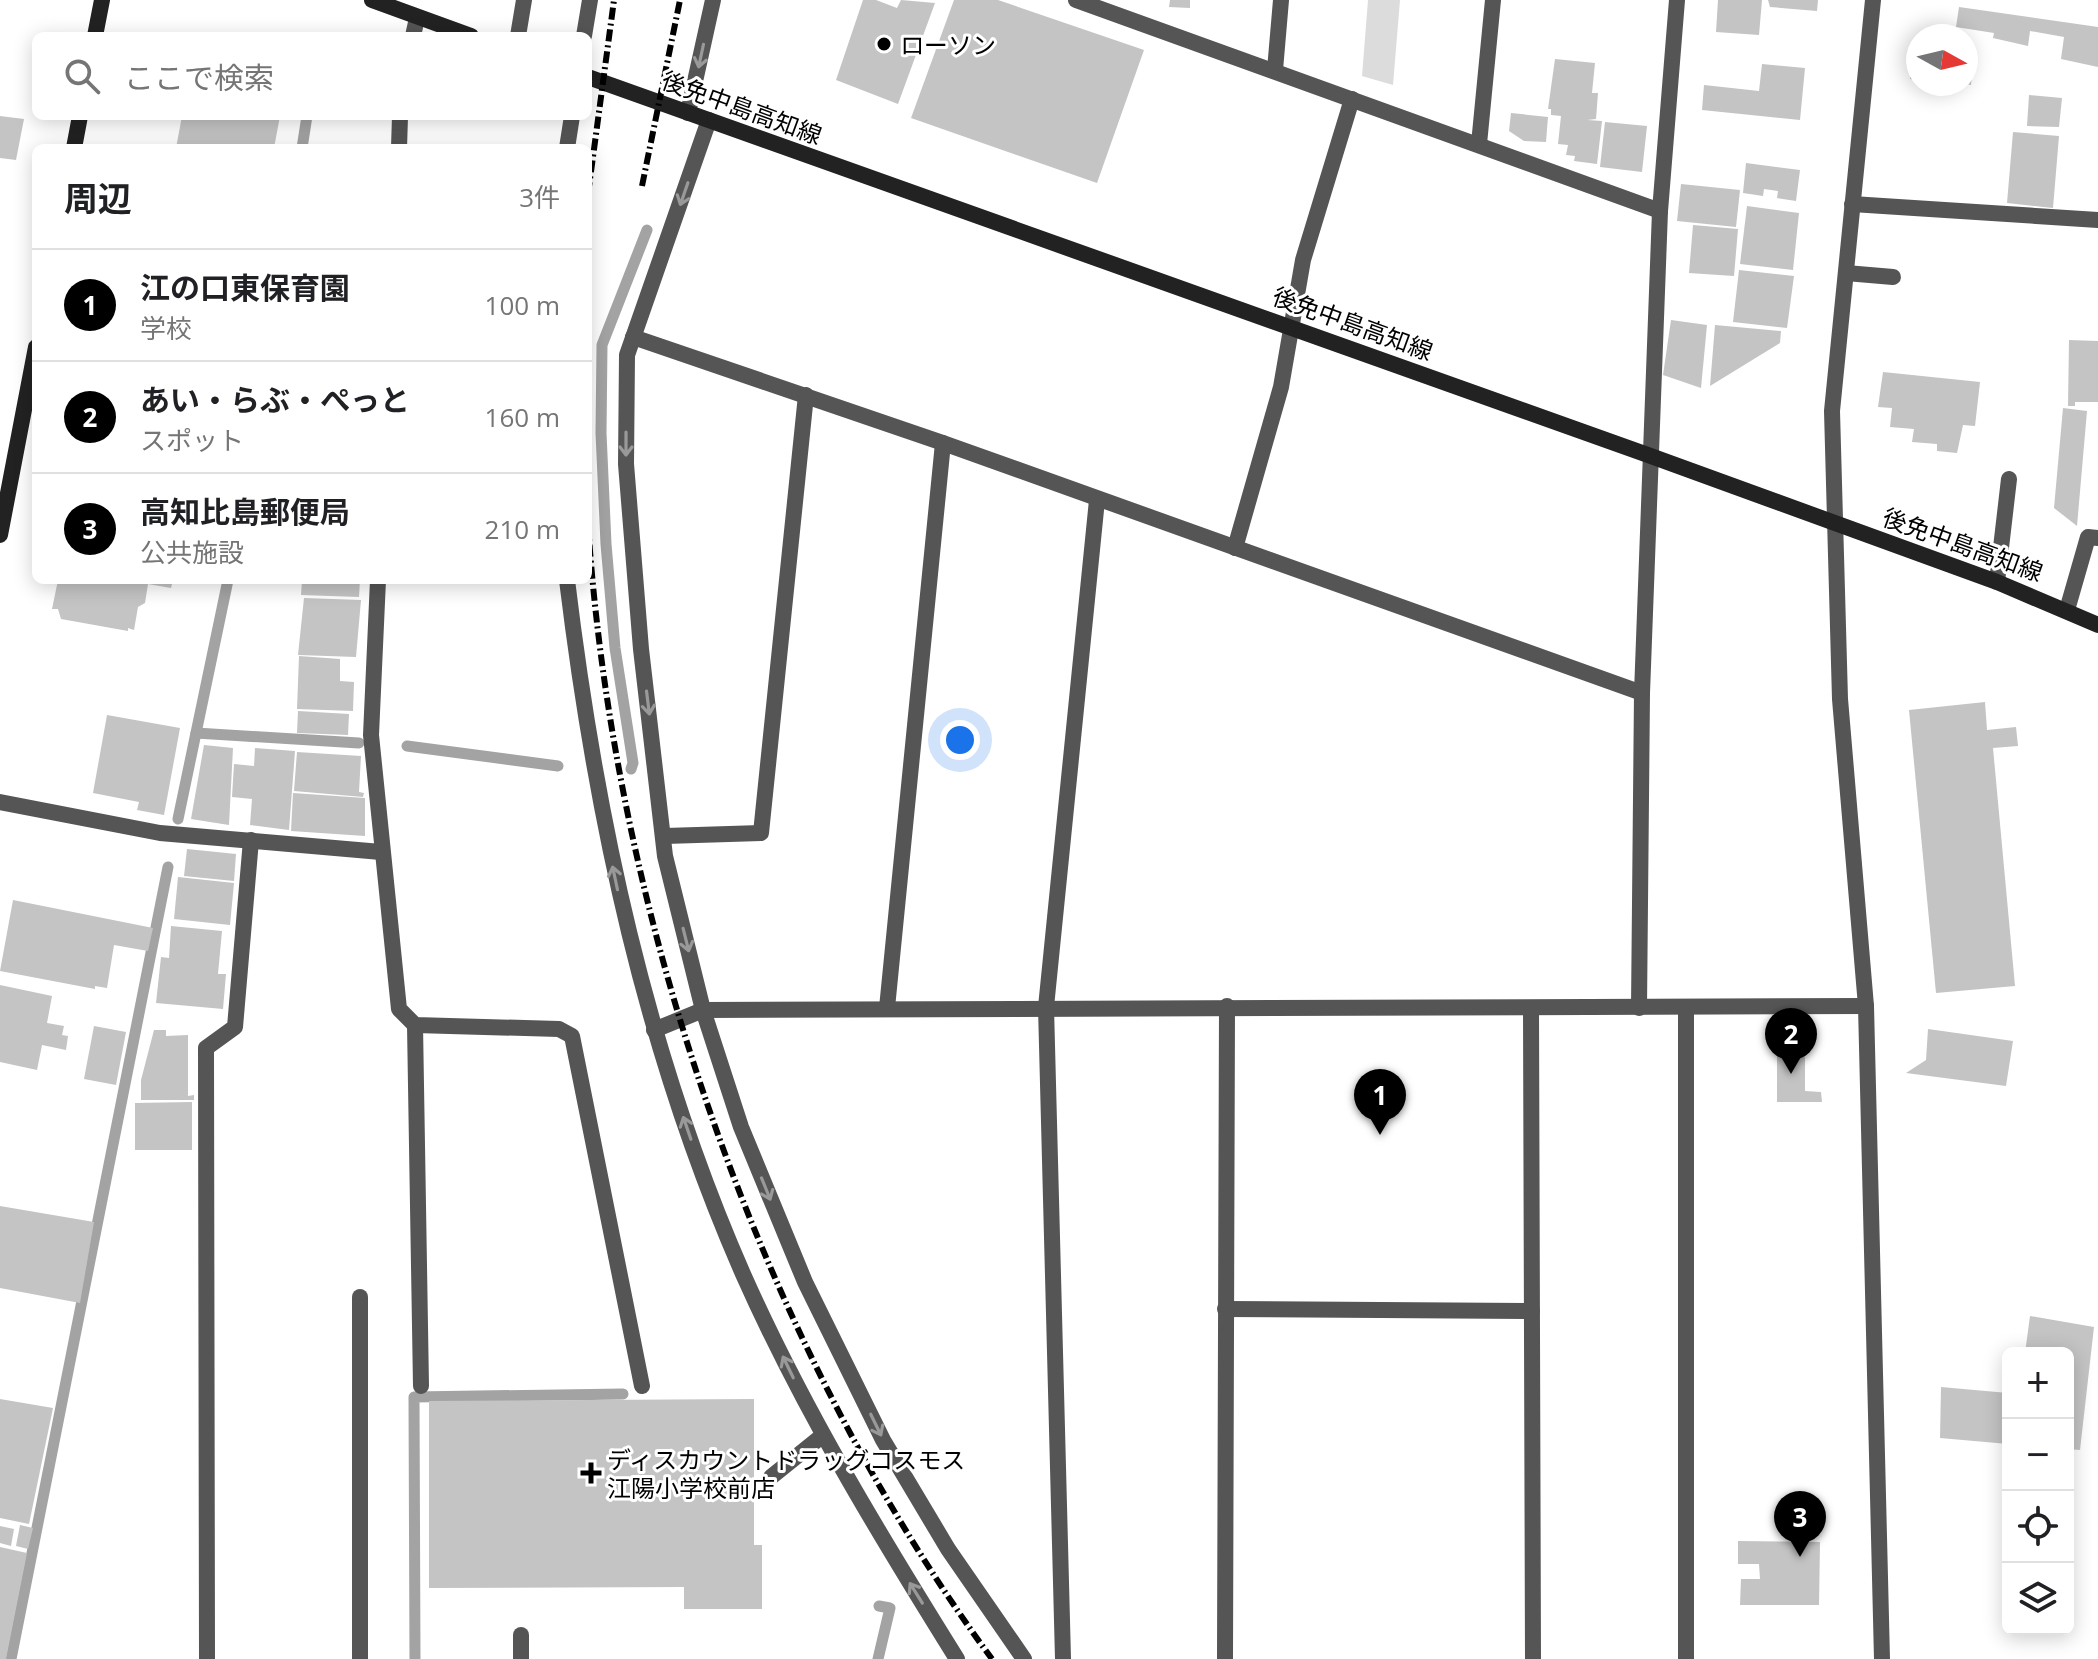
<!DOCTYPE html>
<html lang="ja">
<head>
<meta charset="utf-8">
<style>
	body { margin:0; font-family:"Open Sans","Noto Sans JP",sans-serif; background:#f2f2f2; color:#202124 }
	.controls { position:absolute; right:24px; bottom:24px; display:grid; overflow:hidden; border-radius:12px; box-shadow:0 4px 20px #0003 }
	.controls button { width:72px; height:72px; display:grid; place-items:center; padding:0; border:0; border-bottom:2px solid #e0e0e0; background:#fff; color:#202124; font:40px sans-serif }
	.compass { position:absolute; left:1906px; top:24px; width:72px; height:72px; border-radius:50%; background:#fff; box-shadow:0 4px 20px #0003; rotate:98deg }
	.you { position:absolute; left:960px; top:740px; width:28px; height:28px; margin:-20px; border:6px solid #fff; border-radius:50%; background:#1a73e8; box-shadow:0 0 0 12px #1a73e833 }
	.badge { display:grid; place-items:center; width:52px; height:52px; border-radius:50%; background:#000; color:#fff; font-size:26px; font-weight:700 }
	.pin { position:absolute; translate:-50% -66px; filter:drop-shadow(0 2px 4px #0008) }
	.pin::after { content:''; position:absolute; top:42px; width:28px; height:24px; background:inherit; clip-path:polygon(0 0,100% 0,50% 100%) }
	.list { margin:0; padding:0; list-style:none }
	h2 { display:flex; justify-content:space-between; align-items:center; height:104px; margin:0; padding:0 32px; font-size:34px }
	h2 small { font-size:26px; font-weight:400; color:#757577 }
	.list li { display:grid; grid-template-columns:52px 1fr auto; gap:24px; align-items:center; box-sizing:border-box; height:112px; padding:0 32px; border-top:2px solid #e0e0e0 }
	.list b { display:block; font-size:30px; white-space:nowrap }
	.list p { margin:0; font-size:26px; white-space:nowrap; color:#757577 }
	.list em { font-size:26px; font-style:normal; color:#757577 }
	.icon { flex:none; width:44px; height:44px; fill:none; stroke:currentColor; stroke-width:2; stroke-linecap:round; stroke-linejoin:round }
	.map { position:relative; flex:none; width:2098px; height:1659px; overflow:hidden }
	.search { position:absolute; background:#fff; box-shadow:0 4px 20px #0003; left:32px; top:32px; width:560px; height:88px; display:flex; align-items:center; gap:20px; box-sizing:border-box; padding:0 28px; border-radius:12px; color:#757577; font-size:30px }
	.panel { position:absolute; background:#fff; box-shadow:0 4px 20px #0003; left:32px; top:144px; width:560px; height:440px; border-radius:12px }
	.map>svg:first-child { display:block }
</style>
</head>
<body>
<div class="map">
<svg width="2098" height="1659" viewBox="0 0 2098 1659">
	<rect width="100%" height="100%" fill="#fff"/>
	<!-- green -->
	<path fill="#dcdcdc" d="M1368 0H1400L1393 85 1362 76Z"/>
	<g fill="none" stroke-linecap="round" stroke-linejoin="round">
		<!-- stream -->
		<g stroke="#a3a3a3" stroke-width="11">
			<path d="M302 148 307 116"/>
			<path d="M196 733 359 743"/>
			<path d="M407 746 558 766"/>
			<path d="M631 769 633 763 615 648 606 544 601 433 602 345 647 230"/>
			<path d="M178 819 228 580"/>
			<path d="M11 1659 168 867"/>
			<path d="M415 1659 414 1397 623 1394"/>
			<path d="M878 1659 890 1608 879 1606"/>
		</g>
	</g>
	<!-- building -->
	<g fill="#c4c4c4">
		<path d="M863 0H876L897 8 901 0 935 3 898 104 836 80Z"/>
		<path d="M954 0H998L1144 50 1097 183 911 118Z"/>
		<path d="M1170 0H1190V8L1169 7Z"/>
		<path d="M1718 0H1762L1759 35 1716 32Z"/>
		<path d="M1768 0H1818L1817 11 1770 7Z"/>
		<path d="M1959 7 2098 27V67L2061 59 2064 37 2030 31 2028 46 1993 38 1994 33 1956 27Z"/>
		<path d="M1913 43 1918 44V80L1910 79Z"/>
		<path d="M1966 48 1974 49 1971 85 1966 84Z"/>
		<path d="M1555 59 1595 63 1592 93H1598L1596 119 1587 120 1602 121 1597 164 1574 161 1575 156 1566 155 1568 145 1558 144 1561 116 1551 115V109H1548Z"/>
		<path d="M1762 64 1805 68 1800 120 1702 110 1704 85 1759 91Z"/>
		<path d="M2029 95 2062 98 2059 127 2027 126Z"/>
		<path d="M1511 113 1548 117 1546 142 1524 141 1509 131Z"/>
		<path d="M0 116 24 119 16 160 0 158Z"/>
		<path d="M182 116H280L274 148H176Z"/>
		<path d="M1605 122 1647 126 1642 172 1600 167Z"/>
		<path d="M2013 132 2059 136 2053 208 2007 203Z"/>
		<path d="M1746 163 1800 170 1796 201 1777 198 1778 191 1764 189 1763 196 1743 193Z"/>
		<path d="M1681 184 1740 190 1736 227 1677 221Z"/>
		<path d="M1747 206 1799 213 1793 270 1740 264Z"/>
		<path d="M1693 225 1738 229 1734 276 1689 273Z"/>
		<path d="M1739 270 1794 276 1787 328 1733 322Z"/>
		<path d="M1671 320 1707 325 1701 388 1663 375Z"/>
		<path d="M1715 325 1781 331 1780 343 1710 386Z"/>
		<path d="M2069 340 2098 341V402H2075V406H2068Z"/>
		<path d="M1883 372 1980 382 1975 426 1963 425 1957 453 1937 451V444L1912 442 1914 429 1890 427 1892 408 1878 407Z"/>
		<path d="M2063 408 2087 411 2077 526 2054 508Z"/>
		<path d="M58 580H173L171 588 148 584 145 603 138 607 134 630 128 628V631L61 619 58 609H52Z"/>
		<path d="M302 580H360L359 597 301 595Z"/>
		<path d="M304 598 361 600 356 657 298 655Z"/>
		<path d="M299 656 340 659V681L354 682 353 711 297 709Z"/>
		<path d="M1985 702 1987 730 2016 727 2018 746 1993 748 2015 986 1936 993 1909 710Z"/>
		<path d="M298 711 349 714 348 735 297 733Z"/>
		<path d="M107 715 180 728 164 815 137 810 139 802 93 793Z"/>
		<path d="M204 745 233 748 229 825 191 819Z"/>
		<path d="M255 748 295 751 289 830 250 825 252 799 232 797 234 764 254 766Z"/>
		<path d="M297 752 361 756 359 792 364 793 363 797 294 791Z"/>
		<path d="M293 793 365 798V836L291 831Z"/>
		<path d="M187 849 236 854 234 881 184 876Z"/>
		<path d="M178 877 234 883 230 925 174 919Z"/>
		<path d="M13 900 153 928 148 951 114 945 107 988 95 986V989L0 971Z"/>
		<path d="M171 926 222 931 218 974H226L223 1009 156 1003 161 957 169 958Z"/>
		<path d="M0 985 52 996 47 1023 64 1026 62 1035 68 1036 66 1050 42 1045 37 1070 0 1062Z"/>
		<path d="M94 1026 126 1032 116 1085 84 1079Z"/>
		<path d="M1928 1029 2013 1041 2006 1086 1906 1073 1926 1060Z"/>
		<path d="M154 1030H166V1036L188 1035V1096L194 1095V1100H141V1080Z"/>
		<path d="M1777 1056 1805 1057V1091L1821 1092 1822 1102H1777Z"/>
		<path d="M192 1102V1150H135V1103Z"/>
		<path d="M0 1206 94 1222 80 1303 0 1288Z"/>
		<path d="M2030 1316 2094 1327 2080 1450 2068 1449V1353H2025Z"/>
		<path d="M1941 1387 2008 1393V1444L1940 1438Z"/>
		<path d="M0 1399 53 1408 29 1524 0 1518Z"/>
		<path d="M754 1399V1545H762V1609H684V1587L429 1588V1401Z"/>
		<path d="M20 1525 33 1528 28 1549 16 1546Z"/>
		<path d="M0 1526 14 1529 11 1546 0 1543Z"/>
		<path d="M1738 1541 1820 1542 1819 1605H1740L1741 1579H1760L1759 1564H1738Z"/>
		<path d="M0 1547 27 1553 6 1659H0Z"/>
	</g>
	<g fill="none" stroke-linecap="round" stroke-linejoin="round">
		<!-- service -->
		<g stroke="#555" stroke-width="16">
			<path d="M1846 273 1893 277"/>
			<path d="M1997 582 2009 479"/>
			<path d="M771 1477 822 1436"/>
			<path d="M521 1659V1635"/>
		</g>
		<!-- minor -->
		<g stroke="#555" stroke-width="16">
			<path d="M1076 0 1660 211 1677 0"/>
			<path d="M413 36 417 18"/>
			<path d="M518 36 524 0"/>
			<path d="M584 36 590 0"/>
			<path d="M1275 70 1281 0"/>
			<path d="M688 113 713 0"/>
			<path d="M709 120 627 355 626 464 641 649 665 856 703 1010 741 1127 805 1282 883 1440 948 1549 1024 1659"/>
			<path d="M1479 144 1493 0"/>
			<path d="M399 148 400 116"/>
			<path d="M567 148 572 116"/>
			<path d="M1852 204 2098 220"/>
			<path d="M633 337 943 443 1642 693"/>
			<path d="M378 580 371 735 399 1009 415 1025 559 1029 572 1036 642 1386"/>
			<path d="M567 580C596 819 646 1053 743 1274 803 1409 879 1534 957 1659"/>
			<path d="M2067 610 2088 537 2098 538"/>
			<path d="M0 802 160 833 381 852"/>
			<path d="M665 836 761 833 806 395"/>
			<path d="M887 1008 943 443"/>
			<path d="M1639 1008 1642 693 1660 211"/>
			<path d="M1531 1009 1533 1659"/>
			<path d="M1686 1009V1659"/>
			<path d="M415 1025 421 1386"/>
			<path d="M654 1030 703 1010 1866 1006"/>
			<path d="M360 1297V1659"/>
			<path d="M1225 1309 1532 1311"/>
			<path d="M207 1659 206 1048 235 1027 251 840"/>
			<path d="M1063 1659 1046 1007 1097 500"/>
			<path d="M1225 1659 1227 1006"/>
		</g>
		<!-- tertiary -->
		<g stroke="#555" stroke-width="16">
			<path d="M1873 0 1832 411 1840 699 1866 1006 1882 1659"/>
			<path d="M1235 548 1281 387 1303 260 1352 99"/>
		</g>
		<!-- secondary -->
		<g stroke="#222" stroke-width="16">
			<path d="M372 0 471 36"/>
			<path d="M95 36 102 0"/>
			<path d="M588 77 1648 455 1997 582 2098 625"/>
			<path d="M74 148 80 116"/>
			<path d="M0 535 36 347"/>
		</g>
		<!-- rail -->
		<g stroke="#000" stroke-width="6" stroke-dasharray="12 4 2 4" stroke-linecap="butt">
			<path d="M642 186 680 0"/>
			<path d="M588 194 614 0"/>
			<path d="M588 523C613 912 760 1344 992 1659"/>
		</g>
	</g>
	<!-- one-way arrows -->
	<defs><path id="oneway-shaft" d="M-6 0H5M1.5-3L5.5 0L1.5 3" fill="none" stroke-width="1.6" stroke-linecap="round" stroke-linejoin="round" transform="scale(2)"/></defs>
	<g stroke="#999">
		<use href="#oneway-shaft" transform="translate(701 56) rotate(102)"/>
		<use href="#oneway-shaft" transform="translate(684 194) rotate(109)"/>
		<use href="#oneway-shaft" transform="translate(626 444) rotate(90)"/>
		<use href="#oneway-shaft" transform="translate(648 703) rotate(83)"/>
		<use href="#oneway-shaft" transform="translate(615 878) rotate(-102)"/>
		<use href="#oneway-shaft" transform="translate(686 940) rotate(76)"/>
		<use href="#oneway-shaft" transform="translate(687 1128) rotate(-109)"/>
		<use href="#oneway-shaft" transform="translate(766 1189) rotate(68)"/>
		<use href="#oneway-shaft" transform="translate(788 1367) rotate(-116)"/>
		<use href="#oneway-shaft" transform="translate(876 1425) rotate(64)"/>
		<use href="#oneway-shaft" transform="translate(916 1593) rotate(-122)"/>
	</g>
	<!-- markers -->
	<g fill="#000" stroke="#fff" stroke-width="3">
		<circle cx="884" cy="44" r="8"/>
		<path d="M587 1461h8v8h8v8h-8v8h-8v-8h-8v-8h8z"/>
	</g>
	<g text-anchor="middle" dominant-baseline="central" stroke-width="6" stroke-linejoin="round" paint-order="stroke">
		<!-- poi labels -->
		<g font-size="24" fill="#000" stroke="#fff" text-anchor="start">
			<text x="900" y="44">ローソン</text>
			<text x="607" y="1459">ディスカウントドラッグコスモス<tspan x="607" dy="28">江陽小学校前店</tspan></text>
		</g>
		<!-- street labels -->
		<g font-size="24" fill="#000" stroke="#fff">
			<text transform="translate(742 107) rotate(20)">後免中島高知線</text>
			<text transform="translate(1353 323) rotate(20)">後免中島高知線</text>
			<text transform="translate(1963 544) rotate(20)">後免中島高知線</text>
		</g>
	</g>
</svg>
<div class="controls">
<button>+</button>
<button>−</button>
<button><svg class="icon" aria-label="locate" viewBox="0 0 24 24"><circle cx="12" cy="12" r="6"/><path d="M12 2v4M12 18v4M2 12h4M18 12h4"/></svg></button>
<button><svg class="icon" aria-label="layers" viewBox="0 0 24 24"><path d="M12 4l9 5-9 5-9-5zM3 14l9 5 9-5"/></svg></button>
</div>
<svg class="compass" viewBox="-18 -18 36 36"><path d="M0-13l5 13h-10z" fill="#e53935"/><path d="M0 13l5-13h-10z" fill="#757577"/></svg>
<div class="you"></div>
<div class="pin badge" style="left:1380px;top:1135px">1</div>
<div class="pin badge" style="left:1791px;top:1074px">2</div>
<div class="pin badge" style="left:1800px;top:1557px">3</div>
<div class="search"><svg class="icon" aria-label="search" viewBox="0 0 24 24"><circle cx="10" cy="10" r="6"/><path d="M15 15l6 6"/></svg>ここで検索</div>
<section class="panel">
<h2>周辺<small>3件</small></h2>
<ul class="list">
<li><span class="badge">1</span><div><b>江の口東保育園</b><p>学校</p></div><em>100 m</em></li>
<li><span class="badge">2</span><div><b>あい・らぶ・ぺっと</b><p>スポット</p></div><em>160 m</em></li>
<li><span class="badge">3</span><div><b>高知比島郵便局</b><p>公共施設</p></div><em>210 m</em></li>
</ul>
</section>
</div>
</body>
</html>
